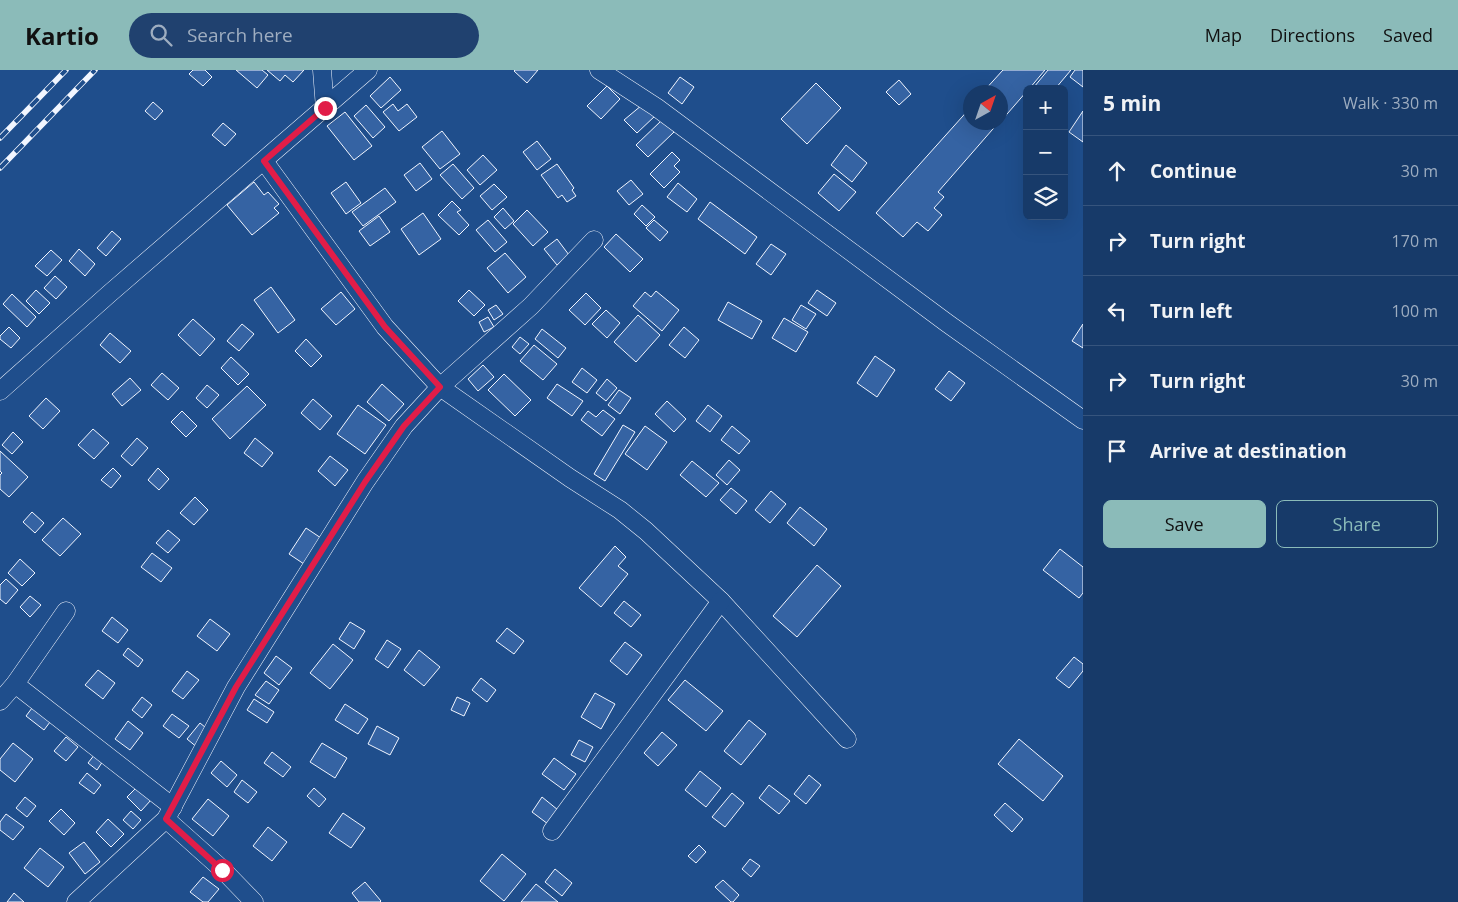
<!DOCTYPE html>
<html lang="en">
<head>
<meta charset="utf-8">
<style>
	body { margin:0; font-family:"Open Sans",sans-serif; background:#20416f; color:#f1f3f6 }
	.controls { position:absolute; right:15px; top:15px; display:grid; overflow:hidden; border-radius:8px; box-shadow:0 5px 20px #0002 }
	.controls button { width:45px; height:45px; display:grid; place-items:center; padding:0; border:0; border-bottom:1px solid #36547d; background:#173a69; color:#f1f3f6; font:25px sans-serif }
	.compass { position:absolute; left:963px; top:15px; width:45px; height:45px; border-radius:50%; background:#173a69; box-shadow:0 5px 20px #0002; rotate:40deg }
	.stop { position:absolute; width:15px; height:15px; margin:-11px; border:4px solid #e11d48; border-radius:50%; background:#fff }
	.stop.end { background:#e11d48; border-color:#fff; box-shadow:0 1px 5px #0008 }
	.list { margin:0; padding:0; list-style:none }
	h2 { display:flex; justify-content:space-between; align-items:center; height:65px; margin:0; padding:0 20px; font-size:21px }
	h2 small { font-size:16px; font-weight:400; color:#9eadc0 }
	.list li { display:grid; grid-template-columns:32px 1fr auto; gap:15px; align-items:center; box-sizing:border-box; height:70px; padding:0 20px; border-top:1px solid #36547d }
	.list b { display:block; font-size:19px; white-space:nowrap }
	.list em { font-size:16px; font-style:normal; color:#9eadc0 }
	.actions { display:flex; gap:10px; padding:15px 20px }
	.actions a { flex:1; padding:11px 0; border:1px solid #8bbbb9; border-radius:8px; text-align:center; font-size:18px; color:#8bbbb9 }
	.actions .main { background:#8bbbb9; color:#111 }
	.icon { flex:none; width:28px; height:28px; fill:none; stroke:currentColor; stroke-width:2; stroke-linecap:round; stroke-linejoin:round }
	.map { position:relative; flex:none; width:1083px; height:832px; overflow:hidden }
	header { display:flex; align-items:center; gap:30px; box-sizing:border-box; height:70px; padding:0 25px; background:#8bbbb9; color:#111 }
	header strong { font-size:24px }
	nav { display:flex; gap:28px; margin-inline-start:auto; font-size:18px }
	.search { width:350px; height:45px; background:#20416f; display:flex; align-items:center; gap:12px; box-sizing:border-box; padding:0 18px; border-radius:28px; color:#9eadc0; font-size:19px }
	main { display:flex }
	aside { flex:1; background:#173a69 }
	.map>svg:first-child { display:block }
</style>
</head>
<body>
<header>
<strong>Kartio</strong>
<div class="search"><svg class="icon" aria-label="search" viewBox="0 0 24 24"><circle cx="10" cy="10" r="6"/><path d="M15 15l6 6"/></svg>Search here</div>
<nav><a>Map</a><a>Directions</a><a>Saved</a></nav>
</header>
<main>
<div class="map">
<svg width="1083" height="832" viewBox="0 0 1083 832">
	<rect width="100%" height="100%" fill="#1f4e8c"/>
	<!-- building -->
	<g fill="#3563a3" stroke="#f2f6ff">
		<path d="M193 0H205L212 7 203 16 189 4Z"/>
		<path d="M236 0H262L268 5 257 18Z"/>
		<path d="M267 0H304L293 12 285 5 280 11Z"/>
		<path d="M515 0H538L527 13 514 1Z"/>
		<path d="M1003 0H1045L1029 19H1027V21L1001 51V22H983Z"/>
		<path d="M1048 0H1071L1055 19H1035L1034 17Z"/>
		<path d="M1075 0H1083V17L1070 7Z"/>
		<path d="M390 7 401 20 381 38 370 26Z"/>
		<path d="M680 7 694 17 682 34 668 23Z"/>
		<path d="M899 10 911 24 899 35 886 22Z"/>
		<path d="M816 13 841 38 807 74 781 49Z"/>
		<path d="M607 16 620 29 601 49 587 36Z"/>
		<path d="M153 32 163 41 155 50 145 41Z"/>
		<path d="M393 34 398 41 407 34 417 47 399 61 383 42Z"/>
		<path d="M366 35 385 57 373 68 354 46Z"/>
		<path d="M642 35 656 45 637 63 624 50Z"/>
		<path d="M971 37V52H999L938 122 944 127 934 138 942 145 928 161 917 152 903 167 876 143Z"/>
		<path d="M1083 41V72L1069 62Z"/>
		<path d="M345 42 372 76 354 90 327 56Z"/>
		<path d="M662 50 674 62 648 87 636 75Z"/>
		<path d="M223 53 236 64 225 76 212 65Z"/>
		<path d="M442 61 460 84 440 99 422 77Z"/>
		<path d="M537 71 551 89 537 100 523 82Z"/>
		<path d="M846 75 867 93 852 112 831 95Z"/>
		<path d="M672 82 680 90 674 96 680 102 664 118 650 104Z"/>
		<path d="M483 85 497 100 480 115 467 100Z"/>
		<path d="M420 93 432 109 416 121 404 105Z"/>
		<path d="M453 94 474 118 462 129 440 105Z"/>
		<path d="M557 94 574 118 572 120 576 126 567 132 562 125 558 128 541 105Z"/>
		<path d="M834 104 856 122 839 141 818 123Z"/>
		<path d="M631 110 643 124 629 135 617 121Z"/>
		<path d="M254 112 264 125 268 122 279 134 274 138 279 143 252 165 227 135Z"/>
		<path d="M346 112 361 133 346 144 331 123Z"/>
		<path d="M678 113 697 129 687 142 667 127Z"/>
		<path d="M494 114 507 127 492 140 480 126Z"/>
		<path d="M385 118 396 132 363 156 352 142Z"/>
		<path d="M452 131 461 140 457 142 469 155 459 165 438 145Z"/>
		<path d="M710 132 757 167 745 184 698 149Z"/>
		<path d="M642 135 655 147 646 156 634 144Z"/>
		<path d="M503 138 514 151 505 159 494 147Z"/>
		<path d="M527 140 548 162 533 176 513 154Z"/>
		<path d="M423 143 441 169 419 185 401 159Z"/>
		<path d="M379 146 390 162 370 176 359 161Z"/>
		<path d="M488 150 507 172 495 182 476 160Z"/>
		<path d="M654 150 668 162 660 171 646 158Z"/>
		<path d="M112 161 121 169 106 186 97 178Z"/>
		<path d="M616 164 643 189 630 202 604 177Z"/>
		<path d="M557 169 569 185 557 195 544 179Z"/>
		<path d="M771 174 786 184 771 205 756 194Z"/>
		<path d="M79 179 95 194 85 206 69 191Z"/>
		<path d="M51 180 62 190 47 206 35 196Z"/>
		<path d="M505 183 526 207 508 223 487 198Z"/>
		<path d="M55 206 67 217 56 229 44 218Z"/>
		<path d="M271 217 295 250 278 263 254 230Z"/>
		<path d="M36 220 50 233 39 244 26 231Z"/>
		<path d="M469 220 485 235 474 246 458 231Z"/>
		<path d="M817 220 836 233 827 246 808 233Z"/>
		<path d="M656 221 679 240 662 261 633 236 645 222 651 227Z"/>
		<path d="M341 222 355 239 336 255 321 239Z"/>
		<path d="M586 223 601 238 585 255 569 240Z"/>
		<path d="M12 224 36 247 27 257 3 234Z"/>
		<path d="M728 232 762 251 752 269 718 250Z"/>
		<path d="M496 235 503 244 494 250 488 240Z"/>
		<path d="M801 235 816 244 806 259 792 250Z"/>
		<path d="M606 240 620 253 607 268 592 254Z"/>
		<path d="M638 245 660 265 636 292 614 272Z"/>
		<path d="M488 247 494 257 484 262 479 252Z"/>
		<path d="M784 248 808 262 796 282 772 268Z"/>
		<path d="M193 249 215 269 200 286 178 265Z"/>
		<path d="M242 254 254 264 239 281 227 271Z"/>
		<path d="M1083 254V278L1072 271Z"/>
		<path d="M9 257 20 268 11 278 0 269V266Z"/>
		<path d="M684 257 699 270 685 288 669 275Z"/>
		<path d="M542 259 566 278 558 288 535 269Z"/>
		<path d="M110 263 131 281 120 293 100 275Z"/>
		<path d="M520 267 529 274 520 284 512 277Z"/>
		<path d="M306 269 322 286 311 297 295 281Z"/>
		<path d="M534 275 557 294 543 310 520 291Z"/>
		<path d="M875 286 895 300 877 327 857 313Z"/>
		<path d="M231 287 249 304 238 315 221 298Z"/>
		<path d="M483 295 494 307 478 321 468 309Z"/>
		<path d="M582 298 597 310 587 323 572 312Z"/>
		<path d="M949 301 965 313 951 331 935 319Z"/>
		<path d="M162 303 179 318 168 330 151 315Z"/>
		<path d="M504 304 531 330 515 346 488 320Z"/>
		<path d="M130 308 141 320 122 336 112 324Z"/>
		<path d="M607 309 617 318 606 331 596 323Z"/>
		<path d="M382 314 404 334 389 351 367 332Z"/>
		<path d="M557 314 583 331 572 346 547 328Z"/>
		<path d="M207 315 219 325 207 338 196 328Z"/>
		<path d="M247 316 266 335 230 369 212 349Z"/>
		<path d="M619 320 631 328 620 344 608 335Z"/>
		<path d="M46 328 60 341 43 359 29 346Z"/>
		<path d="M313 329 332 346 320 360 301 343Z"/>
		<path d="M667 331 686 349 674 362 655 344Z"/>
		<path d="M358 335 386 355 365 384 337 364Z"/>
		<path d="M708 335 722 346 710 362 696 351Z"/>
		<path d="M603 340 615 349 602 366 581 350 588 341 596 347Z"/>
		<path d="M182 341 197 356 186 367 171 352Z"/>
		<path d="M623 355 635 362 605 411 594 404Z"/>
		<path d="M645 356 667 372 647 400 625 384Z"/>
		<path d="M732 356 750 371 739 384 721 370Z"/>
		<path d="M93 359 109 373 94 389 78 375Z"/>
		<path d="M13 362 23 372 12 384 2 375Z"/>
		<path d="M137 368 148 378 132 396 121 386Z"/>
		<path d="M255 368 273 383 262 397 244 383Z"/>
		<path d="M0 381 28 407 9 427 0 419V405L2 403 0 401Z"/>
		<path d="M330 386 348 400 335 416 318 401Z"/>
		<path d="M729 390 740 400 727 415 716 405Z"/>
		<path d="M692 391 719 413 706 427 680 405Z"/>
		<path d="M113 398 121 406 111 418 101 410Z"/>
		<path d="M158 398 169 409 159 420 148 410Z"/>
		<path d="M731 418 747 431 736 444 720 430Z"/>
		<path d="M771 421 786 434 770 453 755 440Z"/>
		<path d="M195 427 208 440 194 455 180 443Z"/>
		<path d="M800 437 827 459 814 476 787 453Z"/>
		<path d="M32 442 44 453 35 463 23 452Z"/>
		<path d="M63 448 81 464 60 486 42 470Z"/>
		<path d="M306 458 324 470 307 496 289 484Z"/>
		<path d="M168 460 180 470 168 483 156 473Z"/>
		<path d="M615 476 626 487 618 496 628 504 601 537 579 518Z"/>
		<path d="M1060 479 1083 497V523L1079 528 1043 500Z"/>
		<path d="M152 483 172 498 161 512 141 497Z"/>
		<path d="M20 489 35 503 22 516 8 503Z"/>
		<path d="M817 495 841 516 797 567 773 546Z"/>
		<path d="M6 509 18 520 6 534 0 529V515Z"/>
		<path d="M30 526 41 535 30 547 20 537Z"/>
		<path d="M624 531 641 545 631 557 614 543Z"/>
		<path d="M112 547 128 560 118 573 102 561Z"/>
		<path d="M210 549 230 564 217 581 197 566Z"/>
		<path d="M350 552 365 561 354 579 339 569Z"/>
		<path d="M507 558 524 571 514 584 496 571Z"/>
		<path d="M387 570 401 579 388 598 375 589Z"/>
		<path d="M625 572 642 585 627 605 610 591Z"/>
		<path d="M333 574 353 590 330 619 310 603Z"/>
		<path d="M128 578 143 590 138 597 123 585Z"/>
		<path d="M419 580 440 597 424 616 404 600Z"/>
		<path d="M276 586 292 598 279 615 264 603Z"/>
		<path d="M1074 587 1083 594V601L1069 618 1056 608Z"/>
		<path d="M98 600 115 613 103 629 85 615Z"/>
		<path d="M187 601 199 610 183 629 172 621Z"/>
		<path d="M481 608 496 620 487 632 472 620Z"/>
		<path d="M685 610 723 641 706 661 668 630Z"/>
		<path d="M266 611 279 620 269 634 255 625Z"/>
		<path d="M595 623 615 634 601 659 581 647Z"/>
		<path d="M142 627 152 635 142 648 132 640Z"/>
		<path d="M457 627 470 633 464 646 451 640Z"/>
		<path d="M254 629 274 642 267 653 247 640Z"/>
		<path d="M35 634 53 648 44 660 26 646Z"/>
		<path d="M345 634 368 649 358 664 335 650Z"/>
		<path d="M172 644 189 656 179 668 163 656Z"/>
		<path d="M749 650 766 664 741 695 724 681Z"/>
		<path d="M128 651 143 663 130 680 115 669Z"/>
		<path d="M200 653 211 662 198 678 187 669Z"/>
		<path d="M377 656 399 668 390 685 368 674Z"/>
		<path d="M662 662 677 675 658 696 644 683Z"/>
		<path d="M66 667 78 677 66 691 54 681Z"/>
		<path d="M1019 669 1063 706 1043 731 998 694Z"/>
		<path d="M579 670 593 677 585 692 571 685Z"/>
		<path d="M13 673 33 689 15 712 0 700V689Z"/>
		<path d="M322 673 347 688 335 708 310 692Z"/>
		<path d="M272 682 291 697 283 707 264 693Z"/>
		<path d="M95 684 103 691 97 700 88 693Z"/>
		<path d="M554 688 576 704 564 720 542 704Z"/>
		<path d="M221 691 237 705 227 717 211 703Z"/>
		<path d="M700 701 721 718 706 737 685 720Z"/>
		<path d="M87 703 101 715 94 724 79 713Z"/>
		<path d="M809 705 821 715 806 734 794 724Z"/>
		<path d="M242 710 257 722 248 733 234 722Z"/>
		<path d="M769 715 790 731 779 744 759 728Z"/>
		<path d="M137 717 151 730 141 741 127 727Z"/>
		<path d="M314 718 326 729 319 737 307 726Z"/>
		<path d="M732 723 744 733 725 757 712 747Z"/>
		<path d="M25 727 36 736 27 747 16 738Z"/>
		<path d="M542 727 558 740 548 754 532 742Z"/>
		<path d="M208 729 229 746 213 766 192 749Z"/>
		<path d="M1005 733 1023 749 1012 762 994 745Z"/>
		<path d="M61 739 75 753 64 765 49 751Z"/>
		<path d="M131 741 141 750 133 759 123 750Z"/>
		<path d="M343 743 365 758 351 778 329 763Z"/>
		<path d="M6 744 24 757 13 770 0 760V752Z"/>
		<path d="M108 749 124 764 111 777 96 762Z"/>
		<path d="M268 757 287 772 272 791 253 776Z"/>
		<path d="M84 772 100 792 85 804 69 783Z"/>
		<path d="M699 775 706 782 696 793 688 786Z"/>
		<path d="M40 778 64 797 48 817 24 798Z"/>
		<path d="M502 784 526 804 504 831 480 811Z"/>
		<path d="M750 789 760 796 751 807 742 799Z"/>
		<path d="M555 799 572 813 562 826 545 812Z"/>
		<path d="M203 807 219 819 208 832H203L190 822Z"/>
		<path d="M723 810 739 825 733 832H731L715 817Z"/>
		<path d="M365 812 381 831 380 832H359L352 823Z"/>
		<path d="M536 814 558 832H521Z"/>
		<path d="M14 823 24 832H7Z"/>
	</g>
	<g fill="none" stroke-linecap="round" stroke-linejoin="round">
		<!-- street casing -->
		<g stroke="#f2f6ff" stroke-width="19">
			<g id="street">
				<path d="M322 0 325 38"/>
				<path d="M599 0 656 37 947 253 1083 350"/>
				<path d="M264 91 385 257 440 317 570 408 620 440 646 461 721 531 847 669"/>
				<path d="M0 321 109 224 368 0"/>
				<path d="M15 614 173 737"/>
				<path d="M0 631 15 614 66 541"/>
				<path d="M166 749 223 800 254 832"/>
				<path d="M552 761 721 531"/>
				<path d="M76 832 166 749 236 617 365 412 404 356 440 317 531 236 594 170"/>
			</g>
		</g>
		<!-- street -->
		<use href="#street" stroke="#1f4e8c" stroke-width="18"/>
		<!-- rail casing -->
		<g stroke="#f2f6ff" stroke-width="5.5">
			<g id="rail">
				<path d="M0 68 66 0"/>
				<path d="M0 98 95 0"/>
			</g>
		</g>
		<!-- rail -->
		<use href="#rail" stroke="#1f4e8c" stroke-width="4" stroke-dasharray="11" stroke-linecap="butt"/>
	</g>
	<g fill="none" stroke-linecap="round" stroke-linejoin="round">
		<!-- route -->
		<path stroke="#e11d48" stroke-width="6" d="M222 800 166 749 236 617 365 412 404 356 440 317 385 257 264 91 325 38"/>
	</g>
</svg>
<div class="controls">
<button>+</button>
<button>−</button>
<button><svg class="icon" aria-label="layers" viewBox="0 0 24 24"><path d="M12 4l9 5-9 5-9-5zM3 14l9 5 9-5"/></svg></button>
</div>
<svg class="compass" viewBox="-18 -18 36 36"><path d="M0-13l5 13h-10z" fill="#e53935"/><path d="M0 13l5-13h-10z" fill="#9eadc0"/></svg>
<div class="stop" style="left:222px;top:800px"></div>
<div class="stop end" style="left:325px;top:38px"></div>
</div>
<aside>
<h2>5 min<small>Walk · 330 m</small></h2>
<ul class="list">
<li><svg class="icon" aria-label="ahead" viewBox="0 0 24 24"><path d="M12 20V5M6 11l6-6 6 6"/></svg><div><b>Continue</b></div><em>30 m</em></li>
<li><svg class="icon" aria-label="right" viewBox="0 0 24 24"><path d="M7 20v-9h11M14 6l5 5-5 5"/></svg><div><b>Turn right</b></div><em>170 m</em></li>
<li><svg class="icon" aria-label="left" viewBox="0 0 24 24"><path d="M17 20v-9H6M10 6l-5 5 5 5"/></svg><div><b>Turn left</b></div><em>100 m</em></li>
<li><svg class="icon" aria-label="right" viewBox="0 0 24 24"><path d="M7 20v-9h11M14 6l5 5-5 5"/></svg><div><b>Turn right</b></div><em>30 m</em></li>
<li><svg class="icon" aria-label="arrive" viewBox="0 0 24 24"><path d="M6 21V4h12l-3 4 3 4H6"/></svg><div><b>Arrive at destination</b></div></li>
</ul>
<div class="actions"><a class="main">Save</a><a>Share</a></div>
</aside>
</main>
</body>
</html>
